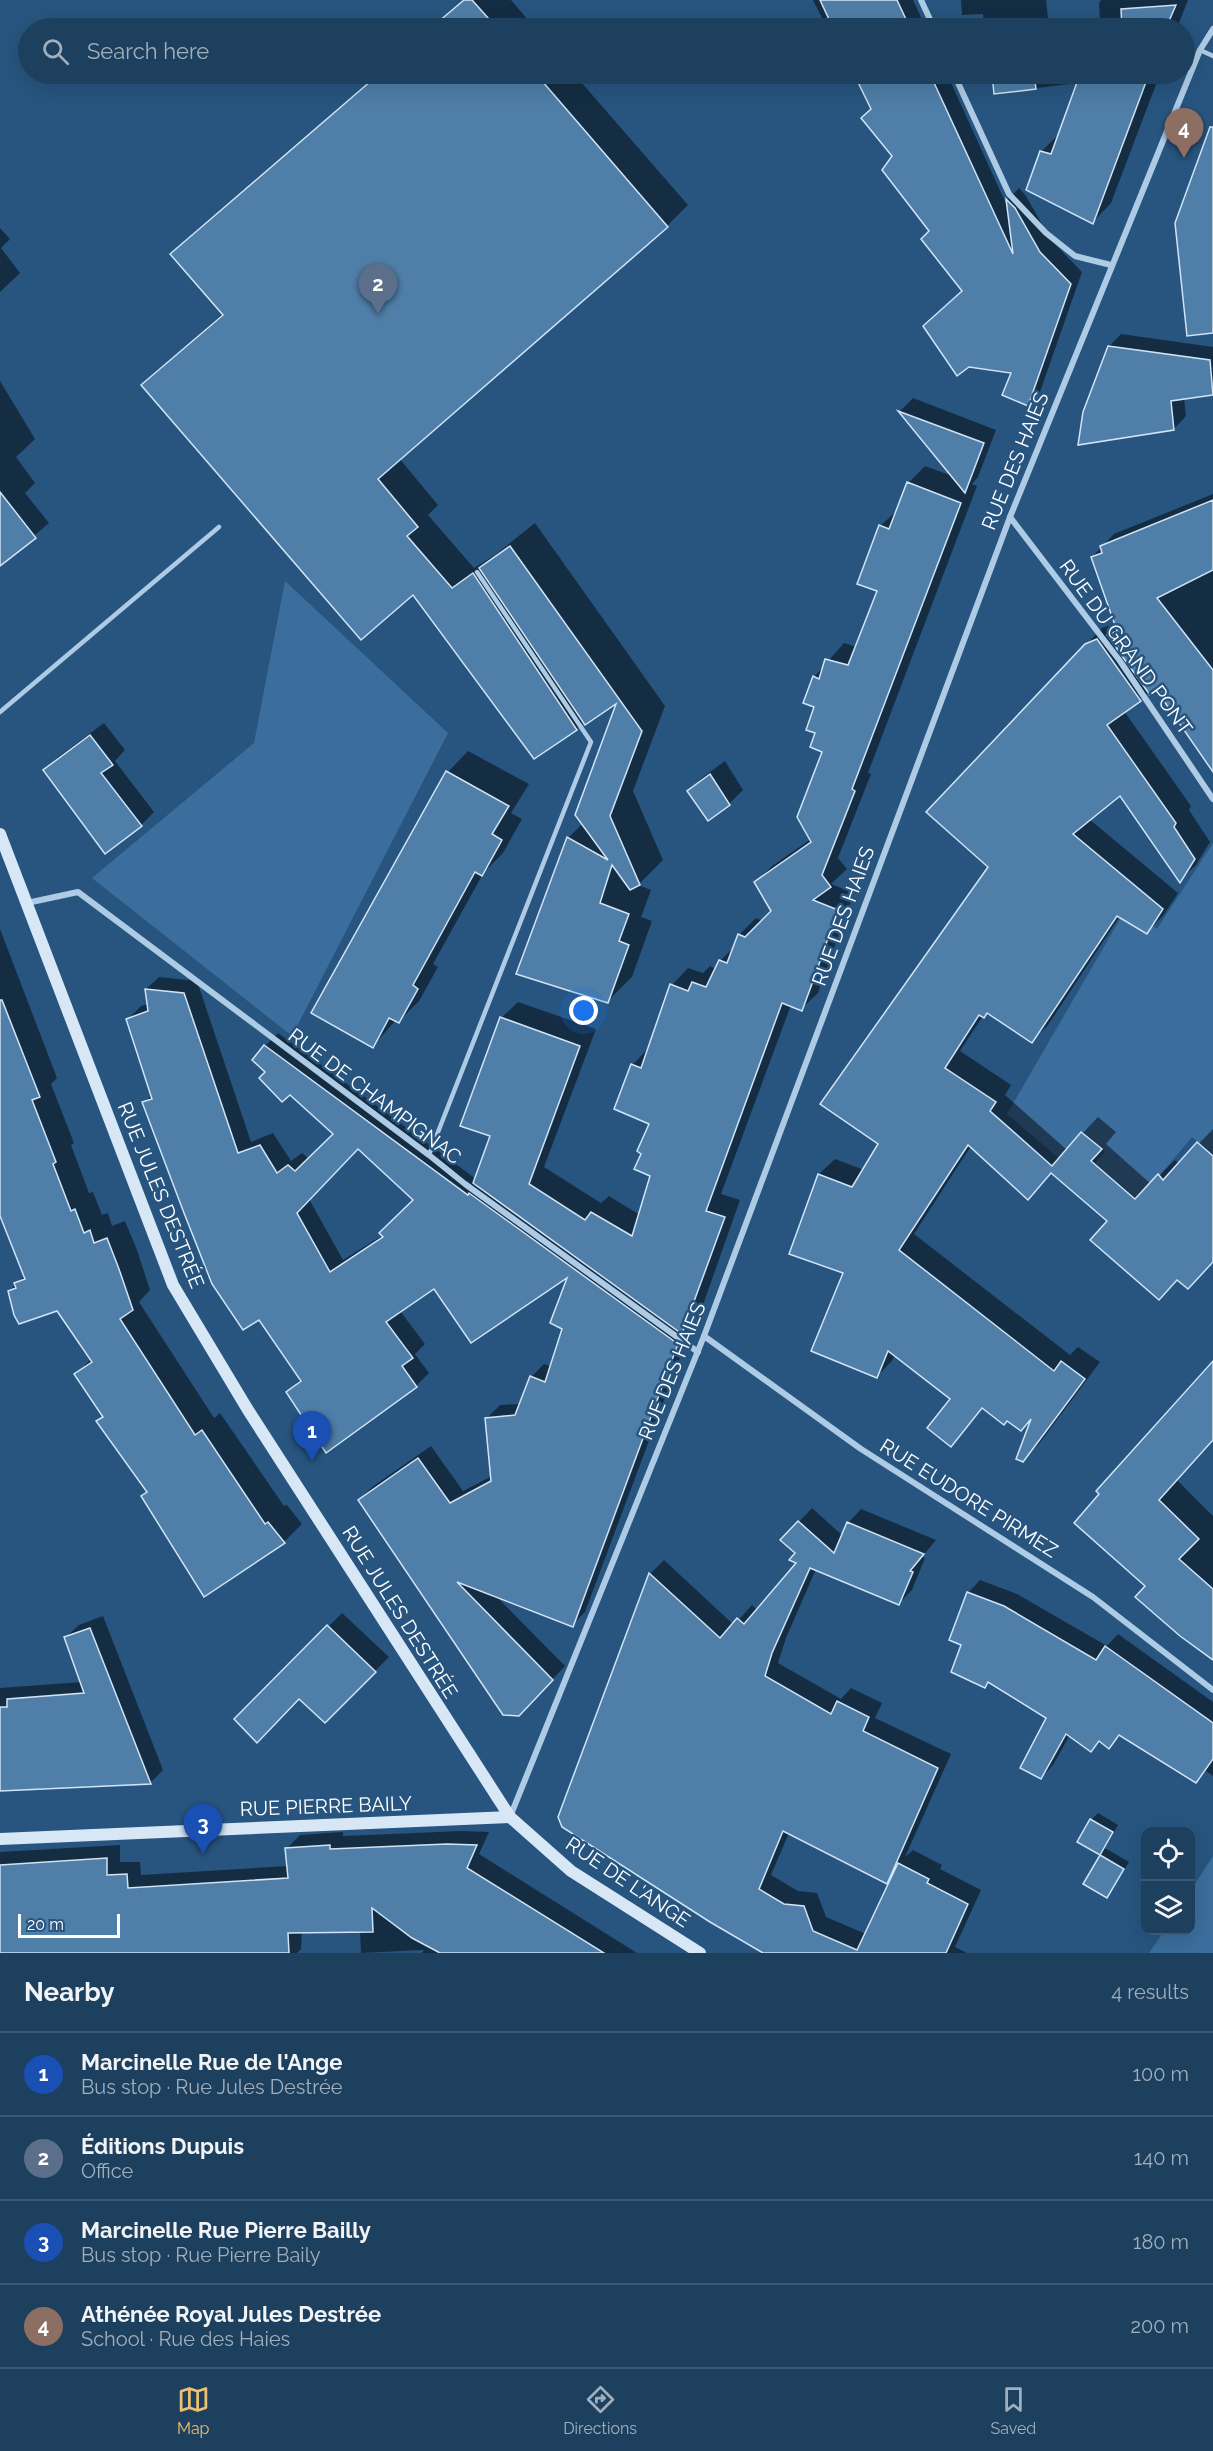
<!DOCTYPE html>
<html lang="en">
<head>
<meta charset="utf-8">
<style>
	body { margin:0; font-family:Raleway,sans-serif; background:#2a4b68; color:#f1f3f6 }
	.controls { position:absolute; right:18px; bottom:18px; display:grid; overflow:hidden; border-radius:12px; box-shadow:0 6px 24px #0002 }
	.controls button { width:54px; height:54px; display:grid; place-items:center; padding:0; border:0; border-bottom:2px solid #3b5974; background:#1d405f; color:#f1f3f6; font:30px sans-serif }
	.scale { position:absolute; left:18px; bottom:15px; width:102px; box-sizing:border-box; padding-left:6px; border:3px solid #fff; border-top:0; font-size:16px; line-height:21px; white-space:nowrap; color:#fff; -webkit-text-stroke:4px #27557f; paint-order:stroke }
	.you { position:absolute; left:584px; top:1011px; width:21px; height:21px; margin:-15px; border:4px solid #fff; border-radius:50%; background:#1a73e8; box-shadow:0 0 0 9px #1a73e833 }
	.badge { display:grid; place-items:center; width:39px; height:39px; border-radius:50%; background:#eec073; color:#fff; font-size:20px; font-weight:700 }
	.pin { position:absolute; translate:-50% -50px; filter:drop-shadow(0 2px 3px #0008) }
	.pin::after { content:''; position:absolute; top:32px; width:21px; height:18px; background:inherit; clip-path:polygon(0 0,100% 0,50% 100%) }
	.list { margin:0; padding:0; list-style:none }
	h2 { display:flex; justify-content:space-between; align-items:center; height:78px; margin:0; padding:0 24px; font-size:26px }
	h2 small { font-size:20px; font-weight:400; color:#a0afbd }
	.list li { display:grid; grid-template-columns:39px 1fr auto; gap:18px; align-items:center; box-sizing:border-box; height:84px; padding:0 24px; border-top:2px solid #3b5974 }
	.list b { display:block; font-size:22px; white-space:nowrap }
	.list p { margin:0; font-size:20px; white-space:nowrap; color:#a0afbd }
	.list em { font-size:20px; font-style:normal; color:#a0afbd }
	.icon { flex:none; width:33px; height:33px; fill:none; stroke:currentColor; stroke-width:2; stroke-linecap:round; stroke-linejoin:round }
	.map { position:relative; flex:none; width:1213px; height:1953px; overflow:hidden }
	.search { position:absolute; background:#1d405f; box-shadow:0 6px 24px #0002; left:18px; right:18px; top:18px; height:66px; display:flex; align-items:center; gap:15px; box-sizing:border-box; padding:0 21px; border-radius:33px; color:#a0afbd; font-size:22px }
	.sheet { height:414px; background:#1d405f }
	nav { display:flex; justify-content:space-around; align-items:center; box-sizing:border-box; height:84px; border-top:2px solid #3b5974; background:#1d405f; font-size:16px; color:#a0afbd }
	nav a { display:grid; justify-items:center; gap:3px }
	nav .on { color:#eec073 }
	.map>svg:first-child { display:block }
</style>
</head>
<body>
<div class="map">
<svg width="1213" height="1953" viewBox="0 0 1213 1953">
	<rect width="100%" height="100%" fill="#27557f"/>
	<!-- green -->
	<g fill="#3c6e9d">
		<path d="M285 581 448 733 292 1036 92 878 254 743Z"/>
		<path d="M1213 843V1155L1192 1137 1139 1200 1095 1163 1105 1152 1091 1139 1068 1166 1007 1114 1127 907 1157 929Z"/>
		<path d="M1213 1856V1953H1149L1164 1931 1190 1930 1191 1890Z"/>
	</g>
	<!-- shadow -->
	<g fill="#0007" fill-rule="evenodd">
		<path d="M463 0H511L535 28H430Z"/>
		<path d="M813 0H913L926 28H827Z"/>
		<path d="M961 0H1046L1049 27 1100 24 1099 3 1101 0H1188L1177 28H985L983 14 962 15Z"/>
		<path d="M378 74H574L688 205 667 226 399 458 438 505 428 515 474 568 495 555 535 523 665 706 633 791 663 860 638 885 651 890 641 917 652 921 632 977 608 1001 568 838 583 823 619 700 584 721 577 729 534 757 414 593 143 385 223 313 172 254 193 233Z"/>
		<path d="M856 74H947L1008 208V199L1019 188 1026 196 1051 240 1082 272 1040 392 1028 404 1013 372 931 231Z"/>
		<path d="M992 74H1160L1111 203 1093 222 1041 152 1060 133 1078 83 995 93Z"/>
		<path d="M0 228 10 239 1 248 20 273 0 292Z"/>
		<path d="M1121 334 1213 347V393L1184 397 1186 416 1174 429 1109 346Z"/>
		<path d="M0 381 35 439 16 457 35 483 25 493 49 523 0 565Z"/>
		<path d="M913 398 996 430 978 477 972 484 977 486 868 773 871 774 838 858 847 869 831 884 854 893 818 993 801 1009 791 1005 721 1194 740 1200 699 1316 686 1328 690 1331 585 1612 572 1625 495 1595 565 1666 532 1701 359 1500 372 1487 431 1446 463 1491 492 1476 487 1418 500 1405 521 1404 531 1377 544 1364 552 1367 564 1328 570 1274 434 1287 400 1311 425 1344 415 1354 429 1373 416 1386 288 1392 301 1378 144 1103 153 1094 128 1019 141 1006 148 1004 146 989 159 977 197 981 251 1142 273 1133 291 1161 302 1153 309 1159 335 1134 267 1071 265 1046 278 1033 476 1179 492 1135 501 1018 518 1002 596 1029 544 1167 601 1203 609 1196 640 1215 652 1176 651 1124 632 1065 649 1048 672 985 688 968 703 973 710 966 716 969 720 961 735 946 739 935 756 918 763 921 773 911 755 883 772 866 811 839 824 751 817 732 814 677 844 643 857 647 879 590 880 526 898 510 908 483 925 466 955 477 900 411ZM358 1147 415 1199 383 1235 343 1260 309 1199Z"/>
		<path d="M1213 494V768L1157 688 1149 692 1124 711 1191 806 1189 810 1210 842 1196 865 1180 880 1120 794 1089 819 1178 893 1163 916 1147 932 1120 916 1048 1025 1032 1041 988 1012 983 1016 960 1051 1011 1085 1005 1095 1067 1150 1098 1117 1116 1132 1106 1144 1151 1184 1175 1160 1179 1164 1213 1129V1261L1109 1221 1052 1172 1028 1197 971 1146 914 1234 1070 1355 1078 1347 1100 1362 1039 1444 1023 1460 1033 1417 1021 1429 1007 1419 984 1407 951 1445 953 1399 895 1354 892 1361 876 1377 819 1174 835 1159 864 1170 880 1144 990 866 1086 645 1102 628 1113 624 1118 631 1092 557 1114 534Z"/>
		<path d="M104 723 125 750 115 761 154 812 141 825 45 770 58 757Z"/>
		<path d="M468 751 529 784 511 813 522 819 503 853 484 872 433 964 438 967 419 1001 398 1022 396 1020 373 1046 448 772Z"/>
		<path d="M725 761 743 790 729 804 689 791 703 777Z"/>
		<path d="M0 929 57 1078 51 1084 74 1143 71 1145 89 1193 93 1192 102 1215 108 1213 112 1226 125 1221 137 1250 150 1290 139 1302 214 1418 220 1413 284 1506 287 1505 302 1524 284 1542 204 1595 143 1496 148 1491 98 1422 104 1416 76 1374 91 1359 57 1309 9 1291 25 1275 0 1212Z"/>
		<path d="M1213 1363V1440L1177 1480 1213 1516V1658L1147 1586 1076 1523Z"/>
		<path d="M812 1508 843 1536 848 1523 861 1509 936 1540 922 1557 925 1558 912 1590 899 1603 816 1569 786 1638 778 1663 841 1699 851 1688 882 1703 875 1718 951 1754 905 1857 913 1850 942 1865 940 1869 981 1890 955 1947 967 1953H765L559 1817 651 1573 664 1560 734 1625 752 1605 757 1610 799 1562 797 1553 782 1540ZM789 1833 886 1882 893 1876 866 1934 826 1917 817 1893 798 1891 771 1875Z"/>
		<path d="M980 1580 1017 1594 1107 1646 1118 1634 1213 1702V1776L1206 1771 1196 1781 1121 1735 1109 1747 1101 1741 1091 1751 1070 1735 1053 1765 1041 1778 1048 1717 989 1681 985 1686 963 1644 968 1593Z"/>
		<path d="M342 1613 389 1657 325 1721 300 1697 236 1719Z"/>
		<path d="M103 1616 163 1770 150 1783 0 1789V1688L82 1682 65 1638 79 1625Z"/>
		<path d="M1098 1813 1118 1825 1105 1848 1129 1862 1113 1889 1107 1896 1085 1883 1102 1855 1079 1841 1091 1820Z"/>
		<path d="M461 1831 489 1832 479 1854 637 1953H422L424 1950 361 1953 360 1931H302L301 1949 297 1953H0V1852L120 1845V1862H140L141 1875 288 1866 287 1848 300 1835 343 1832V1836Z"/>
	</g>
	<!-- building -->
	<g fill="#4f7ea8" stroke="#d1e4f5" stroke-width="1.5" fill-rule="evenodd">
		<path d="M464 0H472L497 28H431Z"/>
		<path d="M820 0H897L910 28H833Z"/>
		<path d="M1176 5 1166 28H1122L1121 9Z"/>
		<path d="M1028 21 1029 28H986V26Z"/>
		<path d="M379 74H536L668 227 378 479 418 527 407 536 452 588 473 573 577 730 534 759 413 595 361 640 141 385 223 315 170 254Z"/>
		<path d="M854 74H930L1013 254 1006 199 1015 208 1040 252 1071 284 1028 406 1002 395 1011 373 969 367 957 376 923 326 962 291 921 239 929 231 882 170 892 156 861 118 871 109Z"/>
		<path d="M992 74H1034L1036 89 994 94Z"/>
		<path d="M1080 74H1149L1093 224 1026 190 1040 151 1051 154Z"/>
		<path d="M1210 127H1213V333L1187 336 1175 223Z"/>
		<path d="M1108 346 1210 360 1213 395 1171 401 1174 430 1078 445 1083 412Z"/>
		<path d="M898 411 984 443 965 493Z"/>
		<path d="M907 482 961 503 852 789 855 791 822 875 831 887 813 900 838 910 816 973 802 1011 782 1003 706 1211 725 1217 682 1334 473 1183 490 1136 460 1126 500 1017 580 1046 529 1184 585 1220 591 1212 632 1236 650 1176 634 1169 641 1154 637 1151 649 1124 614 1109 631 1064 641 1068 670 984 688 991 692 982 706 987 719 960 727 963 738 934 745 937 771 911 754 882 811 842 797 817 822 752 810 747 815 733 806 730 814 707 803 703 813 676 819 679 825 659 848 665 877 591 857 584 879 525 889 529Z"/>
		<path d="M0 492 36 538 0 566Z"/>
		<path d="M1213 500V570L1157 598 1213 670V772L1157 691 1150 695 1107 635 1117 631 1091 557 1102 553 1100 546Z"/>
		<path d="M510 546 642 731 610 816 640 885 630 890 612 865 600 903 629 914 619 941 629 945 608 1003 516 974 567 837 608 860 575 815 616 704 585 725 479 568Z"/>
		<path d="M1097 639 1141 701 1107 725 1176 823 1174 827 1195 859 1180 883 1120 796 1073 834 1163 909 1147 934 1117 916 1032 1043 987 1013 984 1018 979 1015 945 1068 996 1102 990 1111 1052 1166 1081 1132 1102 1149 1091 1161 1135 1199 1158 1174 1163 1180 1197 1142 1213 1156V1262L1188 1289 1177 1280 1159 1300 1090 1240 1107 1221 1051 1173 1028 1200 968 1145 899 1250 1054 1371 1061 1361 1085 1379 1023 1462 1016 1459 1031 1419 1021 1431 1007 1421 1004 1425 982 1408 951 1447 927 1428 950 1399 888 1351 877 1378 811 1351 843 1273 789 1254 818 1174 852 1187 878 1144 820 1104 988 867 926 812 1085 644Z"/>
		<path d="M90 735 113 765 101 773 142 826 105 854 43 770Z"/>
		<path d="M446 771 509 806 492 834 502 840 482 876 475 872 413 985 418 989 399 1023 389 1018 373 1048 311 1013Z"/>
		<path d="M710 774 730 805 708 821 687 791Z"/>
		<path d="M145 989 184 993 238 1153 260 1145 277 1173 288 1165 295 1171 333 1134 290 1095 282 1102 259 1078 265 1072 252 1060 264 1045 468 1195 469 1193 678 1344 573 1627 457 1582 553 1680 519 1716 503 1715 358 1500 418 1458 450 1503 491 1481 485 1418 515 1415 530 1376 545 1382 562 1329 550 1323 567 1278 471 1343 434 1289 386 1322 413 1358 402 1366 417 1387 326 1453 286 1392 301 1381 259 1320 243 1330 212 1284 184 1213 142 1102 152 1099 126 1019 148 1011ZM358 1149 413 1200 379 1233 383 1237 330 1272 297 1213Z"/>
		<path d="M0 1000H2L40 1097 32 1100 56 1162 53 1164 71 1211 75 1209 84 1233 90 1230 94 1243 107 1238 119 1269 133 1310 120 1319 195 1435 202 1430 265 1524 268 1522 285 1543 204 1597 141 1496 147 1492 96 1421 103 1417 74 1374 92 1362 57 1311 19 1324 14 1315 8 1291 16 1288 14 1283 25 1279 0 1216Z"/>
		<path d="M1213 1361V1440L1159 1500 1199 1539 1179 1559 1213 1589V1660L1180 1636 1135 1597 1145 1586 1074 1523 1099 1494 1096 1491Z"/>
		<path d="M798 1521 834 1553 847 1522 924 1554 910 1571 913 1572 899 1605 810 1568 772 1653 765 1676 831 1714 837 1701 869 1717 863 1731 938 1768 887 1884 783 1831 759 1889 784 1904 804 1906 813 1931 857 1950 898 1863 929 1879 927 1883 968 1904 946 1953H763L710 1922 562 1827 558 1817 649 1573 720 1638 737 1618 744 1624 796 1563 789 1560 795 1553 780 1540Z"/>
		<path d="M967 1592 1004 1606 1096 1660 1105 1646 1213 1723V1759L1196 1783 1119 1735 1109 1749 1099 1741 1091 1752 1066 1734 1041 1779 1020 1768 1046 1718 988 1682 985 1688 951 1672 961 1645 949 1640Z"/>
		<path d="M327 1625 376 1672 325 1723 299 1699 257 1743 234 1719Z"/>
		<path d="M90 1628 151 1784 0 1791V1707H7V1699L84 1693 64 1637Z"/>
		<path d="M1090 1819 1113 1832 1100 1855 1077 1842Z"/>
		<path d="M447 1844 477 1845 467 1868 604 1953H440L412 1938 372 1908 373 1932 288 1933 289 1953H0V1865L107 1858V1875L127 1874 128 1888 288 1878 285 1848 330 1845V1849Z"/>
		<path d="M1100 1855 1124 1869 1107 1898 1083 1884Z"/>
	</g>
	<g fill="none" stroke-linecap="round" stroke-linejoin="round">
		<!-- lane -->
		<g stroke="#aecbe5" stroke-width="4.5">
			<path d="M1200 50 1213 56"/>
			<path d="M0 712 219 527"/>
			<path d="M429 1155 591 742 477 572"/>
		</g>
		<!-- street -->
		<g stroke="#aecbe5" stroke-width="6">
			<path d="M921 0 934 28"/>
			<path d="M954 74 1009 194 1046 233 1075 256 1111 265"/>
			<path d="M1010 517 1120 661 1213 799"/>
			<path d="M27 903 78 892 429 1155 465 1184 698 1352"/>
			<path d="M704 1336 861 1449 1093 1597 1213 1690"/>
			<path d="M510 1817 704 1336 1010 517 1200 50 1213 29"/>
		</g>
		<!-- secondary -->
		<g stroke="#d7e7f5" stroke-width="12">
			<path d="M0 834 173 1285 248 1410 510 1817 571 1871 700 1953"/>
			<path d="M0 1839 510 1817"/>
		</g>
	</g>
	<g text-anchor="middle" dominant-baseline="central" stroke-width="5" stroke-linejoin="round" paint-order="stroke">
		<!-- street labels -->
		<g font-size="20" fill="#fff" stroke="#27557f">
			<text transform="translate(1015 461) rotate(-68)">RUE DES HAIES</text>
			<text transform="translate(1126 647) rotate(54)">RUE DU GRAND PONT</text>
			<text transform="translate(843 916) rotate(-70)">RUE DES HAIES</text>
			<text transform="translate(375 1096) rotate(37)">RUE DE CHAMPIGNAC</text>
			<text transform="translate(161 1195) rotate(68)">RUE JULES DESTRÉE</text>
			<text transform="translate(672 1371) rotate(-68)">RUE DES HAIES</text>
			<text transform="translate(969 1498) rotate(32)">RUE EUDORE PIRMEZ</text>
			<text transform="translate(400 1612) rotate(58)">RUE JULES DESTRÉE</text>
			<text transform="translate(326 1806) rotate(-2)">RUE PIERRE BAILY</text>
			<text transform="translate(628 1882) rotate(34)">RUE DE L'ANGE</text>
		</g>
	</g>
</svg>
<div class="controls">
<button><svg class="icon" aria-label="locate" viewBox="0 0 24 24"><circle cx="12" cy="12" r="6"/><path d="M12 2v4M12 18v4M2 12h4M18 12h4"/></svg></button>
<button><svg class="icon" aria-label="layers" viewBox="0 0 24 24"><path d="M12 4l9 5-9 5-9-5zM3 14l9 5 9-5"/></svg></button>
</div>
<div class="scale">20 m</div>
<div class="you"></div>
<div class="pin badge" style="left:312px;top:1461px;background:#1a4fb4">1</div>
<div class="pin badge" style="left:378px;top:314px;background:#5c6f8a">2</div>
<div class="pin badge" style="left:203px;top:1854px;background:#1a4fb4">3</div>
<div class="pin badge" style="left:1184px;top:158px;background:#8d6e63">4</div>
<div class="search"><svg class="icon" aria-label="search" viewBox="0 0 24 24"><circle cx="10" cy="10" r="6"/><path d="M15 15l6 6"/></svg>Search here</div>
</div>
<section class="sheet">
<h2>Nearby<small>4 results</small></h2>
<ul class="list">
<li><span class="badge" style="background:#1a4fb4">1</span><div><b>Marcinelle Rue de l'Ange</b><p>Bus stop · Rue Jules Destrée</p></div><em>100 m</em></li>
<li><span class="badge" style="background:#5c6f8a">2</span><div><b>Éditions Dupuis</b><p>Office</p></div><em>140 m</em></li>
<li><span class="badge" style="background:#1a4fb4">3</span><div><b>Marcinelle Rue Pierre Bailly</b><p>Bus stop · Rue Pierre Baily</p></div><em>180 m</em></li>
<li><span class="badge" style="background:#8d6e63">4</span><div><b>Athénée Royal Jules Destrée</b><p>School · Rue des Haies</p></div><em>200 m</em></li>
</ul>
</section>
<nav>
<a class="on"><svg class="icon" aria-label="map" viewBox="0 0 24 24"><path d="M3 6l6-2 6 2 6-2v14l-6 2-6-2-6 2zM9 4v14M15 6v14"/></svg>Map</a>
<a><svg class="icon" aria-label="directions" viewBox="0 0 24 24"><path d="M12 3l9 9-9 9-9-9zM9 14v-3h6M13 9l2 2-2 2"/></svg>Directions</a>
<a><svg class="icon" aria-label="saved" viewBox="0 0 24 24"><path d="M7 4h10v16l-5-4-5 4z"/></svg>Saved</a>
</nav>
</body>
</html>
